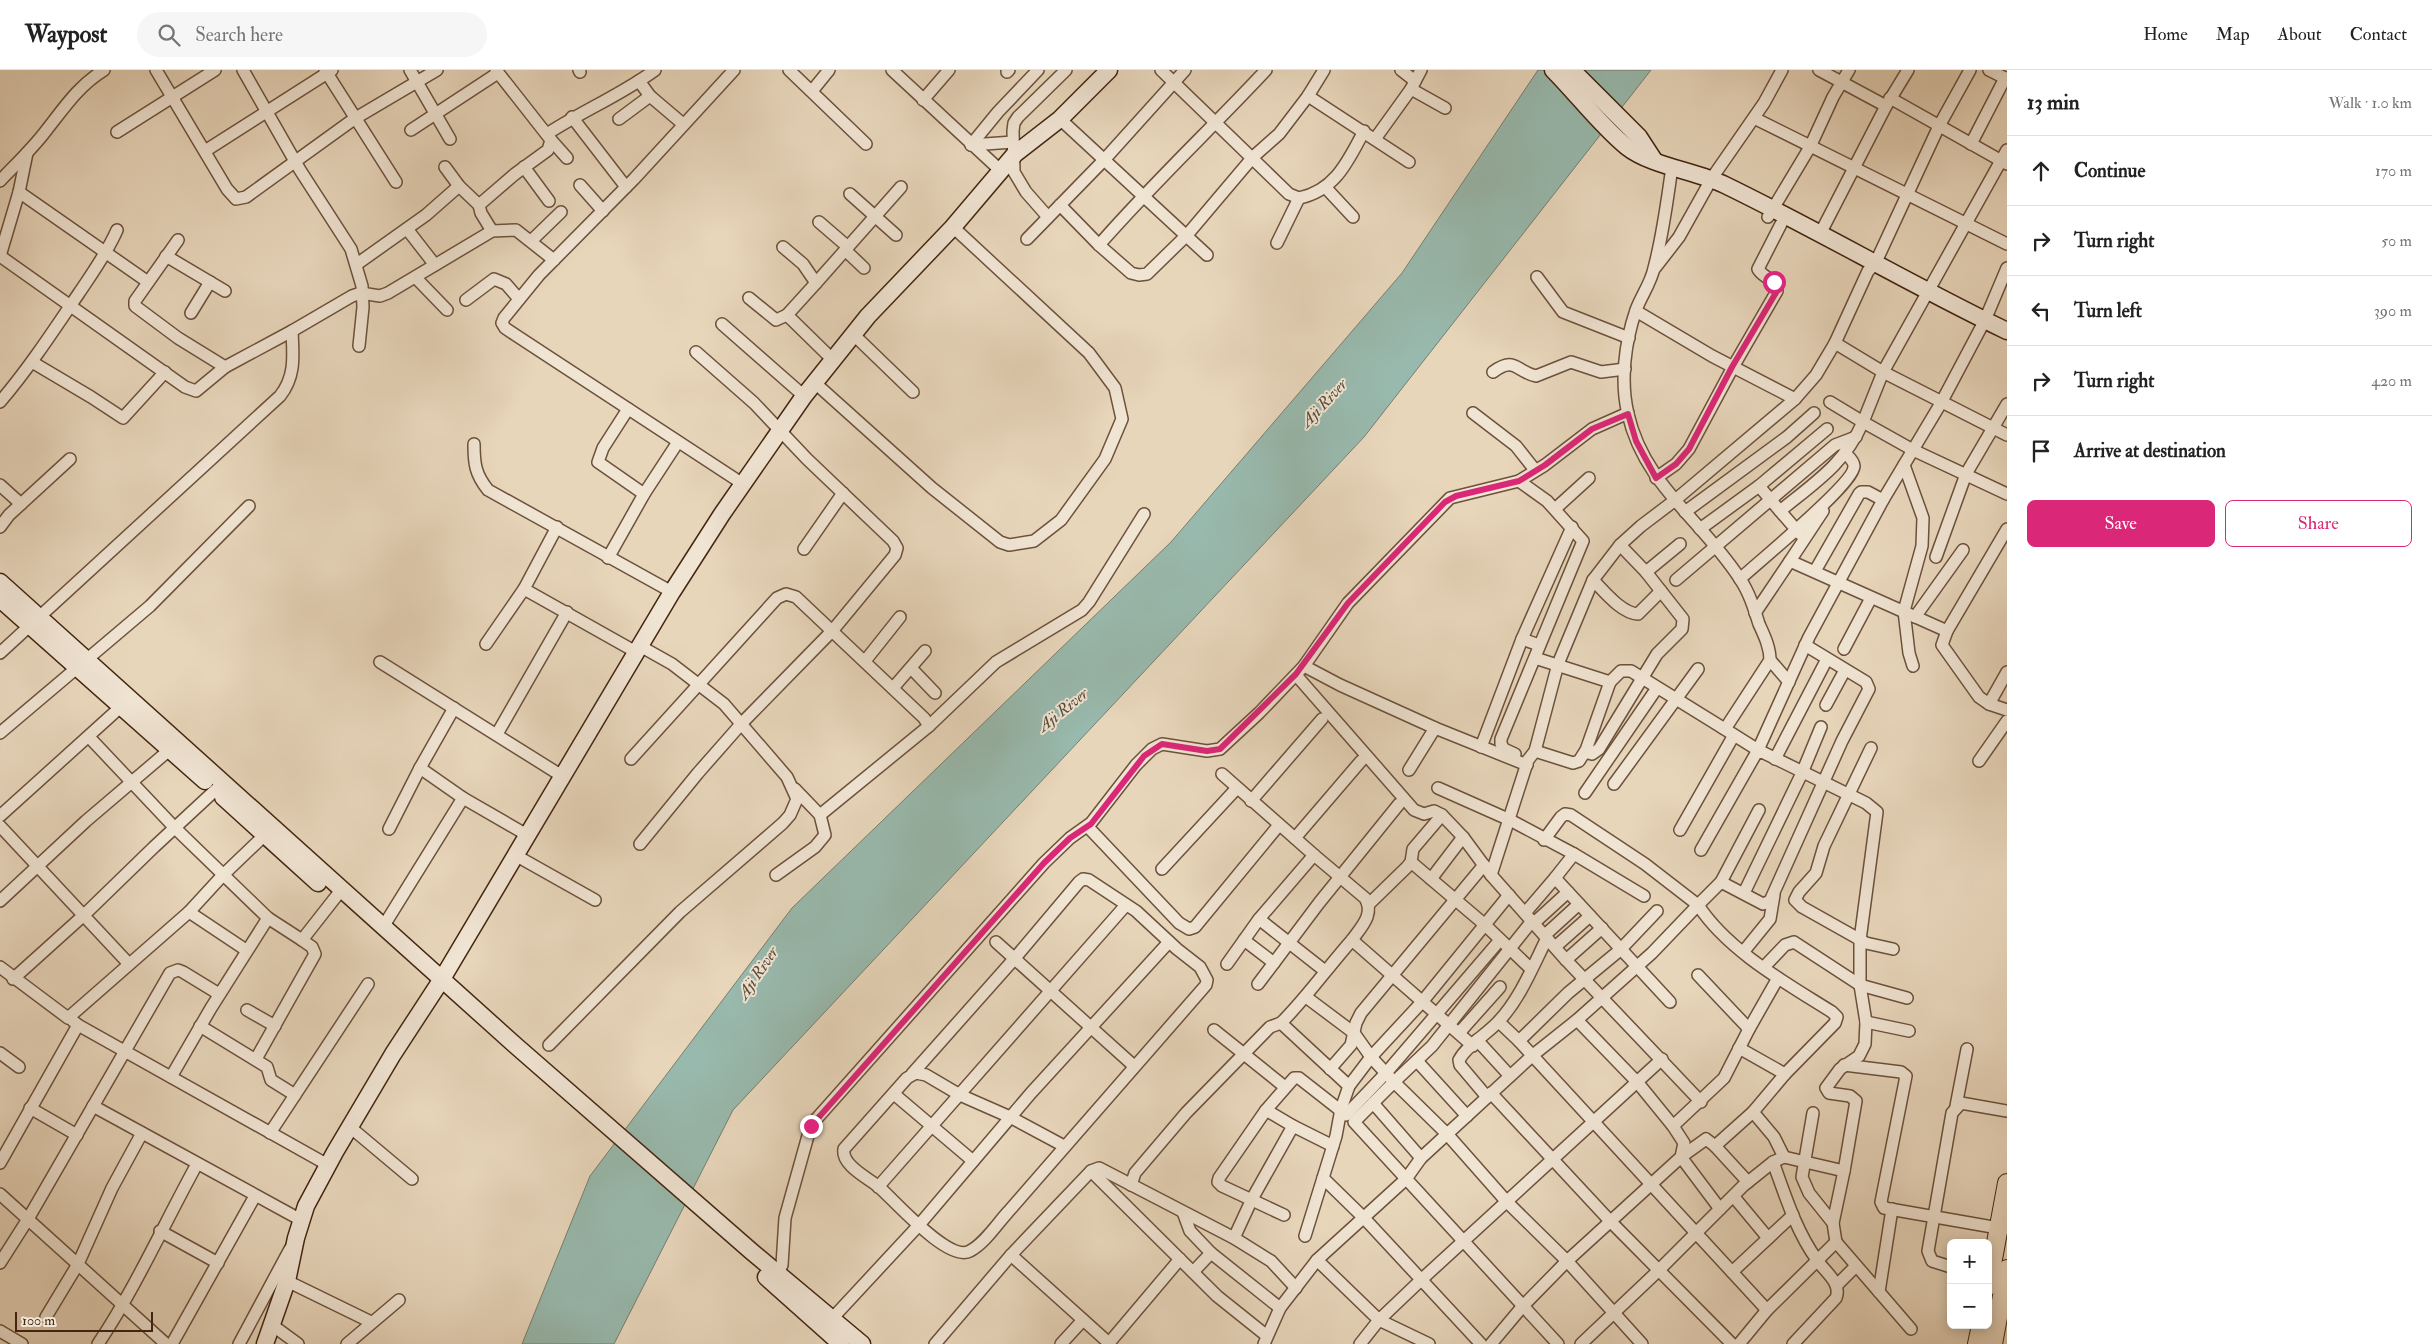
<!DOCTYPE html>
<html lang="en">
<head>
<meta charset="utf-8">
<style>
	body { margin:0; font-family:"IM FELL Double Pica",serif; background:#f6f6f6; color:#222 }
	.controls { position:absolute; right:15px; bottom:15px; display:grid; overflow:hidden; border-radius:8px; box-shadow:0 2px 12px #0003 }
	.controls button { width:45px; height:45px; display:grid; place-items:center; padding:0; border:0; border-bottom:1px solid #e0e0e0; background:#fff; color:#222; font:25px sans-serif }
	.scale { position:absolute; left:15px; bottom:12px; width:138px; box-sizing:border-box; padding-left:5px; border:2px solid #432511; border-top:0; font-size:14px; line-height:18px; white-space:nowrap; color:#432511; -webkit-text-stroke:4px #f0e4d3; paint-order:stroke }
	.stop { position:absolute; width:15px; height:15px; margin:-11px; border:4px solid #db2777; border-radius:50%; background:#fff }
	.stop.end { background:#db2777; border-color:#fff; box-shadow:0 1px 5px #0008 }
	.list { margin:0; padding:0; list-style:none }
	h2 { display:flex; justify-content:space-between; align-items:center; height:65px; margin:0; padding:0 20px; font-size:21px }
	h2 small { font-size:16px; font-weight:400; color:#767676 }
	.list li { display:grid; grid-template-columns:32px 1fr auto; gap:15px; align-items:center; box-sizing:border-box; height:70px; padding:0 20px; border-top:1px solid #e0e0e0 }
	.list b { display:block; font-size:19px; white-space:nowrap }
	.list em { font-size:16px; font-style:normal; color:#767676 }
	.actions { display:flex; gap:10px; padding:15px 20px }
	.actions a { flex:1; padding:11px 0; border:1px solid #db2777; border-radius:8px; text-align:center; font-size:18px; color:#db2777 }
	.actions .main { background:#db2777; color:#fff }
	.icon { flex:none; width:28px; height:28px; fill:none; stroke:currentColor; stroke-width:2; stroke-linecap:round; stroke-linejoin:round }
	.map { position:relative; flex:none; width:2007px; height:1274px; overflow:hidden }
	header { display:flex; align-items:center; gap:30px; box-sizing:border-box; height:70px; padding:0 25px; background:#fff; border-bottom:1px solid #e0e0e0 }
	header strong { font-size:24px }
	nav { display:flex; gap:28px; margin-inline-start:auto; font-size:18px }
	.search { width:350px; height:45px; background:#f6f6f6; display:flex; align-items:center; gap:12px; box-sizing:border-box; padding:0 18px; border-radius:28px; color:#767676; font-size:19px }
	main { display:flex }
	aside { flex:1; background:#fff }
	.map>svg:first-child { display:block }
</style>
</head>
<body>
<header>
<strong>Waypost</strong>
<div class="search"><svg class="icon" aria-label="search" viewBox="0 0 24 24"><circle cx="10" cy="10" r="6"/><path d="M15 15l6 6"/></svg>Search here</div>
<nav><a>Home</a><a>Map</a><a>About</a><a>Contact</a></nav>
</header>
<main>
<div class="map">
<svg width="2007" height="1274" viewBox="0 0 2007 1274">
	<rect width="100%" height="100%" fill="#e8d6bb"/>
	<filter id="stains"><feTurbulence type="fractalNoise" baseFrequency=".004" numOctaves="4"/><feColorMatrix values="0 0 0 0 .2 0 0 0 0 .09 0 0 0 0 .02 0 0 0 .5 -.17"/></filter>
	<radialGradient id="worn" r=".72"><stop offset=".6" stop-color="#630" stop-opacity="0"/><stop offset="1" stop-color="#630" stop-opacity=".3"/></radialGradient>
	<!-- water -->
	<path fill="#98b9ad" stroke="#767e6f" d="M1538 0H1651L1364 367 733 1040 614 1274H522L590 1106 792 838 1171 472 1402 203Z"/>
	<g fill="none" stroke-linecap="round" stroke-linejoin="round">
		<!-- street casing -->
		<g stroke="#6c513c" stroke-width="14">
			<g id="street">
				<path d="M156 0 227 119 236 129 246 127 354 49 437 0"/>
				<path d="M243 0 300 100 351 179 362 216 363 237 359 276"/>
				<path d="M325 0 396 112"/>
				<path d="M410 0 450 69"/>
				<path d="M579 0 580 2"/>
				<path d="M734 0 634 109 539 205 504 248 502 253 505 258 517 266 743 414"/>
				<path d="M789 0 866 74"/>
				<path d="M892 0 1001 101"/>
				<path d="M1161 0 1289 124 1299 128C1335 121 1348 91 1364 61"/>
				<path d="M1401 0 1415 11"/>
				<path d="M1819 0 1886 36"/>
				<path d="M1989 0 2007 9"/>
				<path d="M1007 2 1009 0"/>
				<path d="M639 11 650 26 683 54"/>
				<path d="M1411 19 1445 38"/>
				<path d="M812 21 829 0"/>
				<path d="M1308 26 1409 92"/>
				<path d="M1890 28 2007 94"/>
				<path d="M923 30 949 0"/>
				<path d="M572 47 626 117"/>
				<path d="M1754 48 2007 174"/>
				<path d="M619 49 650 26"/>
				<path d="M1060 49 1207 185"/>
				<path d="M411 60 498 3"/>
				<path d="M117 62 215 0"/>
				<path d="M547 64C582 41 621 25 655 0"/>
				<path d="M1375 69 1411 19 1421 0"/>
				<path d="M551 70 567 88"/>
				<path d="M1971 74 2005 8"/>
				<path d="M971 75 998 42 1038 0"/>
				<path d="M971 75 1013 72"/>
				<path d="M2007 80 1883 302 1863 352 1913 380 2007 424"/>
				<path d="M205 81 332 0"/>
				<path d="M445 97 459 116"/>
				<path d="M524 97 549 131"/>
				<path d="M0 111C15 95 32 79 45 62 64 38 78 16 104 0"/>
				<path d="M580 115 603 141"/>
				<path d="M1326 118 1353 147"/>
				<path d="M19 122 148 212"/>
				<path d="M850 124 896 165"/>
				<path d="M1060 135 1099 175 1131 203 1139 205 1147 204 1187 165 1253 87 1279 64 1308 26 1324 0"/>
				<path d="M1048 147 1026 122 1014 102 1013 61 1014 53 1018 47 1066 0"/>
				<path d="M1768 147 1810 77 1833 27 1849 0"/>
				<path d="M819 152 848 177"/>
				<path d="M407 159 435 195"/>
				<path d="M492 161 481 143 479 135 515 104 548 80 551 70 496 0"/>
				<path d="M1820 164 1886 36 1908 0"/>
				<path d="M1027 169 1104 90 1185 0"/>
				<path d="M178 170 135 231V236L178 268 225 297"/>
				<path d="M531 171 561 142"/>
				<path d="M1277 173 1299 128"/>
				<path d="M1099 175C1152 114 1211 59 1266 0"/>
				<path d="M783 177 803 194 816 213 787 245 832 289"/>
				<path d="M845 180 864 198"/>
				<path d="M0 186 185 317 196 321 225 297 292 261 352 226 361 223 380 226 388 223 492 161 516 160 554 190"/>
				<path d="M0 186 19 122 27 83"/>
				<path d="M166 186 225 221"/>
				<path d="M357 194 426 145 459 116 479 135"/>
				<path d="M1655 198 1679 167 1712 108 1764 33 1782 0"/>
				<path d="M1537 207 1563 242 1629 268"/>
				<path d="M416 208 447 240"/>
				<path d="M816 213 901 117"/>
				<path d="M749 228 776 250 787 245"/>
				<path d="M466 230 494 209 506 214 519 229"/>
				<path d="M1636 241 1712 286 1795 329"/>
				<path d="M191 243 210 212"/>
				<path d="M722 254 804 326"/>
				<path d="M853 264 913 322"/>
				<path d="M1835 273 1883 302 2007 365"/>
				<path d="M32 292 91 327 123 348 165 302"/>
				<path d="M1493 302C1515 286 1515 301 1536 306L1571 292 1601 302 1625 299"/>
				<path d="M814 312 932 418 1000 472 1009 475 1034 471 1061 450 1105 389 1122 349 1115 318 1089 283 953 157"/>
				<path d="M0 332C29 298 54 260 79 223 93 202 107 183 117 160"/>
				<path d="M628 339 603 378 598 392 644 424"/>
				<path d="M1473 343 1516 376 1535 400"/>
				<path d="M474 374C474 393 475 404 488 420L672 522"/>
				<path d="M1904 395 1923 448 1922 476 1904 541 1909 583 1913 596"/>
				<path d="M1656 408 1676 394 1689 379 1733 297 1777 221C1776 209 1763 208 1758 199L1781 154"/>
				<path d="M0 415 21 434"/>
				<path d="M1759 416 1780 441C1814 413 1844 395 1863 352L1830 332"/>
				<path d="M1555 439 1589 408"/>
				<path d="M1780 441 1800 464"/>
				<path d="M1685 442 1787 367 1814 343"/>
				<path d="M0 457 9 445 70 389"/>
				<path d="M1700 459 1759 416 1827 359"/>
				<path d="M2007 459 1947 561 1942 575 1979 627 1989 634 2007 640"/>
				<path d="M1620 475 1646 502 1680 474"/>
				<path d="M804 479 843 423"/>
				<path d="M1936 487 1966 404 2007 334"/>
				<path d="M608 488 644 424 678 372"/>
				<path d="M1790 491 1823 441"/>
				<path d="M1815 501 1859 424 1861 422H1868L1883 430"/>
				<path d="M1740 509C1757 493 1855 413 1854 396 1854 391 1848 386 1845 383"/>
				<path d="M1593 510C1604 521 1621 543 1638 544L1661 521"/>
				<path d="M1676 510 1835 375 1856 367"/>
				<path d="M524 519 636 582"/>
				<path d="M1755 543 1790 491 1947 561"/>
				<path d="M1915 547 1963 480"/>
				<path d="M1522 569 1572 457"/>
				<path d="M486 574 524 519 557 457"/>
				<path d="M1844 579 1871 528"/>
				<path d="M0 583 280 326C296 306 293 285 292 261"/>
				<path d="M1535 588 1610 612 1621 601H1631L1723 658 1727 656 1770 590C1770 577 1764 565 1759 554 1754 538 1749 522 1740 509 1703 451 1644 415 1628 344 1620 311 1625 272 1636 240 1641 226 1651 213 1654 198 1663 165 1667 131 1672 97"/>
				<path d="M1770 590 1789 612"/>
				<path d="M865 591 900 547"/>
				<path d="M380 592 562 706"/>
				<path d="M1304 596 1348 533 1450 428 1519 411 1545 395 1592 359 1628 343"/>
				<path d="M911 598 935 623"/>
				<path d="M1296 605 1414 740 1424 744 1434 741 1442 745 1463 767 1491 805 1566 890 1701 1032"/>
				<path d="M893 618 925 581"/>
				<path d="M1989 634 2007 602"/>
				<path d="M1826 635 1845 600"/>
				<path d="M929 656 996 592 1082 540 1089 532 1144 444"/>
				<path d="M1723 658 1758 680 1809 567 1883 430 1941 333 1985 250 2007 198"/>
				<path d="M0 663 150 536 249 436"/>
				<path d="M497 664 567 542"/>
				<path d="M89 667 174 757 268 848"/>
				<path d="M1481 677 1522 569 1539 575"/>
				<path d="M1871 678 1824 776 1816 803 1799 822 1795 830 1802 837 1866 873 1893 879"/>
				<path d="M1535 681 1573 693 1579 691 1586 680 1610 612"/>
				<path d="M1585 682 1592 684 1599 679 1657 584 1682 559 1683 549 1646 502"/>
				<path d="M1515 684 1504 679 1501 674V669L1583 471 1547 431 1519 411"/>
				<path d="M631 689 777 528 786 524 796 527 924 648 929 656 820 745"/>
				<path d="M1775 689 1827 589"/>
				<path d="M1979 691 2007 651"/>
				<path d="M420 698 463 728 527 765"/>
				<path d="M1409 700 1435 658"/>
				<path d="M1222 704 1314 785 1259 849"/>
				<path d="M1614 714 1698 599"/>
				<path d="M1438 718 1510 750 1574 784"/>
				<path d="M1585 723 1657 618"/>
				<path d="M1251 731 1322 649"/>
				<path d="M1759 740 1721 812 1698 835C1728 881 1786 913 1832 942L1837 947 1835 953 1785 1004 1753 1042 1774 1067 1784 1087"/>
				<path d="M0 746 125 633"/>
				<path d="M0 756 129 894"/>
				<path d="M1088 757 1179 853 1189 859 1195 857 1279 755"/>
				<path d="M389 759 420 698 454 638"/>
				<path d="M1680 760 1734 665"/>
				<path d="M1295 768 1361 691"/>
				<path d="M640 774 698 703 742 653 833 560 895 485 897 478 893 471 807 389 754 333 696 282"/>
				<path d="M515 785 595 830"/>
				<path d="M1314 785 1365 828C1375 844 1361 857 1352 870"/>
				<path d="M1411 792 1484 854 1531 899"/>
				<path d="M1162 799 1237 718"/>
				<path d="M776 805 815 777 825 765 820 745 795 719"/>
				<path d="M1491 805 1528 690 1535 681 1558 594 1593 510 1620 475 1641 456 1674 431 1795 329 1816 305 1835 273 1868 201 1875 194 1939 56 1970 0"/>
				<path d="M1555 808 1574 784 1644 826"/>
				<path d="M1431 809 1463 767"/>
				<path d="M1721 812 1763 834 1770 831 1842 671 1869 619 1866 612 1805 575"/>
				<path d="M1744 823 1802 703 1821 657"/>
				<path d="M0 831 86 751 174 676"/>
				<path d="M1369 834 1407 797 1411 792 1413 779 1442 745"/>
				<path d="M1657 841 1620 880 1568 923 1519 971 1732 1202 1793 1145"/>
				<path d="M189 842 246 880"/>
				<path d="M1525 843 1555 808 1670 932"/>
				<path d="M1532 851 1432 976 1394 1012 1447 1064 1507 1132 1567 1191 1642 1274"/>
				<path d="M1534 853 1568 822"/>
				<path d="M383 857 463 728"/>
				<path d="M1545 865 1579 834"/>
				<path d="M1244 870 1274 893"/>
				<path d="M996 872 1134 996"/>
				<path d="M1555 877 1590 846"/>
				<path d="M1744 881 1770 849 1774 825"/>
				<path d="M1566 890 1602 858"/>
				<path d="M1227 894 1259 849 1325 901"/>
				<path d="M0 897 68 948 189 842 223 805 269 761"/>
				<path d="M1764 897 1785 875 1794 872 1860 915 1907 928"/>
				<path d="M1698 905 1749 959"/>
				<path d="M13 909 84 845 154 777 223 713"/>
				<path d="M1258 914 1319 833 1399 734"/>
				<path d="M1306 927 1354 963 1371 987 1394 1012 1354 1052 1558 1274"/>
				<path d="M247 940 275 956"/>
				<path d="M1499 952 1519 971"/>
				<path d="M1866 952 1909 961"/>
				<path d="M78 955 328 1095"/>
				<path d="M200 956 267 997 271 1010 295 1025"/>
				<path d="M1214 960 1285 1017"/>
				<path d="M1459 963 1500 917"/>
				<path d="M1477 970 1510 1006"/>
				<path d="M549 975 680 842 783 753 790 745 797 729 787 707 724 634 672 594 640 576"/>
				<path d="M1739 978 1785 1004"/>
				<path d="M0 983 19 997"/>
				<path d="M256 989 315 884 312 877 302 870"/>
				<path d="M1417 991 1467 1046"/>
				<path d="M1844 995 1901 1002 1906 1006 1881 1132 1884 1138 2004 1159"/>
				<path d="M1330 999 1351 975 1356 953 1361 943 1484 795"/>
				<path d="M912 1004 1015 888 1079 812 1083 809 1089 810 1136 841 1177 879 1200 897 1207 910 1206 915 1008 1142C997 1154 985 1173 970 1181 949 1193 895 1131 879 1117 868 1108 841 1095 844 1079L907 1008 916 1003 926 1005 960 1025 1010 1047 1064 1076"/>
				<path d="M171 1007 211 938 268 848 302 870 342 819"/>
				<path d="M1349 1016 1281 953C1307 927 1328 897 1352 870L1473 976"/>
				<path d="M1491 1023 1611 1152 1732 1274"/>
				<path d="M894 1024 973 1091"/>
				<path d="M1487 1027 1460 995 1459 990C1467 975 1486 965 1498 952 1520 929 1533 896 1547 868"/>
				<path d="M1373 1033 1421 1088"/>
				<path d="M93 1036 301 1150"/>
				<path d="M1956 1036 1967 979"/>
				<path d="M30 1038 77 1065"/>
				<path d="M1813 1043 1802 1107 1809 1123 1833 1153 1836 1172"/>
				<path d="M1346 1045 1386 1003 1500 870"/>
				<path d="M1293 1056 1333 1076"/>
				<path d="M1673 1056 1724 1008 1749 959 1778 908"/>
				<path d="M350 1057 412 1109"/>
				<path d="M270 1063 368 914"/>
				<path d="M1715 1076 1753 1042"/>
				<path d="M1773 1092C1785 1125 1796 1161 1817 1190 1825 1202 1842 1213 1836 1228L1793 1274"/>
				<path d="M0 1093 78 955 73 951"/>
				<path d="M1091 1101 1217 1226 1267 1266"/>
				<path d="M1323 1108 1364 1148 1481 1274"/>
				<path d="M1131 1115 1135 1103 1186 1043 1270 957 1281 953"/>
				<path d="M878 1117 1126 835"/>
				<path d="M0 1124 166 1274"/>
				<path d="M1734 1127 1768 1168"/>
				<path d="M1720 1139 1681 1087 1706 1069 1715 1076 1748 1112"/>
				<path d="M1183 1142 1190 1161 1211 1183 1280 1238"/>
				<path d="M1284 1145 1222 1116 1218 1112 1219 1108 1266 1040 1294 1008H1299L1345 1044"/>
				<path d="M1833 1153 1844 1101"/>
				<path d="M160 1161 218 1193"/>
				<path d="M1305 1166 1336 1066 1341 1039 1349 1016 1371 987 1422 932 1509 825"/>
				<path d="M1234 1168 1252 1129 1293 1056 1266 1040"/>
				<path d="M1011 1185 1110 1274"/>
				<path d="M1317 1190 1379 1250 1429 1274"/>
				<path d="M0 1193 28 1149 170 903 178 900 183 902 219 924"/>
				<path d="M1951 1197 1932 1191 1928 1181 1952 1043 1961 1033 2007 1041"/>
				<path d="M1193 1202 1211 1183"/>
				<path d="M1732 1202 1767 1240"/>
				<path d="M775 1209 782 1195 785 1148 811 1055 1044 793 1070 768 1091 753 1136 695 1152 679 1162 674 1207 681 1220 679 1259 643 1304 596 1340 615 1435 658 1527 695"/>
				<path d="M287 1211 371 1252"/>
				<path d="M1837 1215 1856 1196"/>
				<path d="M1879 1222 1892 1139"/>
				<path d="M46 1247 78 1194 112 1118 142 1063"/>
				<path d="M828 1253 919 1155 1031 1023 1169 872"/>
				<path d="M272 1255 298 1274"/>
				<path d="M0 1261 22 1274"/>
				<path d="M1109 1273 1180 1189"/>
				<path d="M98 1274C136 1217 164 1154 197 1094"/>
				<path d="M172 1274 255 1126"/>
				<path d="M239 1274 290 1179"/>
				<path d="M347 1274 399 1230"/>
				<path d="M935 1274 1011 1185 1091 1101 1099 1098 1234 1168 1271 1191 1296 1218"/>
				<path d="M1061 1274 1083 1250"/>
				<path d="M1264 1274 1280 1238 1317 1190 1406 1109 1421 1088 1533 985 1577 950 1652 883 1698 835 1645 794 1571 745 1565 744 1561 747 1544 770"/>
				<path d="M1360 1274 1379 1250 1421 1210 1662 989"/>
				<path d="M1491 1274 1522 1237 1567 1191 1681 1087 1684 1073 1673 1056 1638 1013 1577 950"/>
				<path d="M1581 1274 1658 1201 1743 1116 1773 1092 1784 1087 1844 1101 1856 1031 1850 1026 1829 1023 1826 1018 1840 999 1859 986 1865 974 1866 952 1860 915V870L1877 742 1866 733 1758 680 1701 780"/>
				<path d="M1739 1274 1767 1240 1836 1172 1911 1259"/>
			</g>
		</g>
		<!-- secondary casing -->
		<g stroke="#432511" stroke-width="19">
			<g id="secondary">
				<path d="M1553 0C1576 23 1602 57 1627 77 1651 96 1696 101 1725 115 1820 161 1911 215 2007 261"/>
				<path d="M1572 0 1639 67 1654 90"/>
				<path d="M0 512 515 975 751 1181 862 1274"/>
				<path d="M0 529 205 711"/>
				<path d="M223 727 318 813"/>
				<path d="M766 1207 841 1274"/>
				<path d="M265 1274 287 1211 296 1168 306 1136 335 1082 393 984 442 909 672 522 722 444 804 326 868 246 953 157 1015 84 1060 49 1109 0"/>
			</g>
		</g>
		<!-- primary casing -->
		<g stroke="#432511" stroke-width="20">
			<g id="primary">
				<path d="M1988 1216 2007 1113"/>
				<path d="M1977 1274 1981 1255"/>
				<path d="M1993 1274 2007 1199"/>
			</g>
		</g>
		<!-- street -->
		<use href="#street" stroke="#f0e4d3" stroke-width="11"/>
		<!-- secondary -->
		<use href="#secondary" stroke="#f0e4d3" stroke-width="16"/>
		<!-- primary -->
		<use href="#primary" stroke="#e8d6bb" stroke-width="18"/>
	</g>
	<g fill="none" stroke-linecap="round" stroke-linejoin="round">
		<!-- route -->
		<path stroke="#db2777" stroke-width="6" d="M811 1056 1044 793 1070 768 1091 754 1144 686 1162 674 1207 681 1220 679 1296 604 1348 533 1445 432 1456 426 1519 411 1545 395 1592 359 1628 344 1636 371 1656 408 1676 394 1689 379 1732 297 1777 221 1774 212"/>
	</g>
	<g text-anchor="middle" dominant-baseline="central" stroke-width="4" stroke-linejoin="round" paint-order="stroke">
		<!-- water labels -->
		<g font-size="16" font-style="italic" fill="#584a38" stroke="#f0e4d3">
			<text transform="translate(1324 333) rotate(-47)">Aji River</text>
			<text transform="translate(1063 640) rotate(-39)">Aji River</text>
			<text transform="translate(758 903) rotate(-56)">Aji River</text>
		</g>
	</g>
	<rect width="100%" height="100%" filter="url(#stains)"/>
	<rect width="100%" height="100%" fill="url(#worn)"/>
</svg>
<div class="controls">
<button>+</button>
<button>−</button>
</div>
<div class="scale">100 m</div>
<div class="stop" style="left:1774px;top:212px"></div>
<div class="stop end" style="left:811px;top:1056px"></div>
</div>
<aside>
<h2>13 min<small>Walk · 1.0 km</small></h2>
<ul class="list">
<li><svg class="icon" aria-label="ahead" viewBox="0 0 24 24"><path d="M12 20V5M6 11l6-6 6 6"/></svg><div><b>Continue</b></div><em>170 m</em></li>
<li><svg class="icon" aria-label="right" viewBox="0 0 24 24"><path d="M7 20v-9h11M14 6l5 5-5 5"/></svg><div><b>Turn right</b></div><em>50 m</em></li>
<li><svg class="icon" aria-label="left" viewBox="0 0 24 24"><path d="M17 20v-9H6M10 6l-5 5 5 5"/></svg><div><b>Turn left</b></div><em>390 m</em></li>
<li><svg class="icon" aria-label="right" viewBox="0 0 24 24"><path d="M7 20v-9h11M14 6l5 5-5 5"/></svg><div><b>Turn right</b></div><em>420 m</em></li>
<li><svg class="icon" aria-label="arrive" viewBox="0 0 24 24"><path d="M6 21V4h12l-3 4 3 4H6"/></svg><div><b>Arrive at destination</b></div></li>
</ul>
<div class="actions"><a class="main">Save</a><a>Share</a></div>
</aside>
</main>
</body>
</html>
